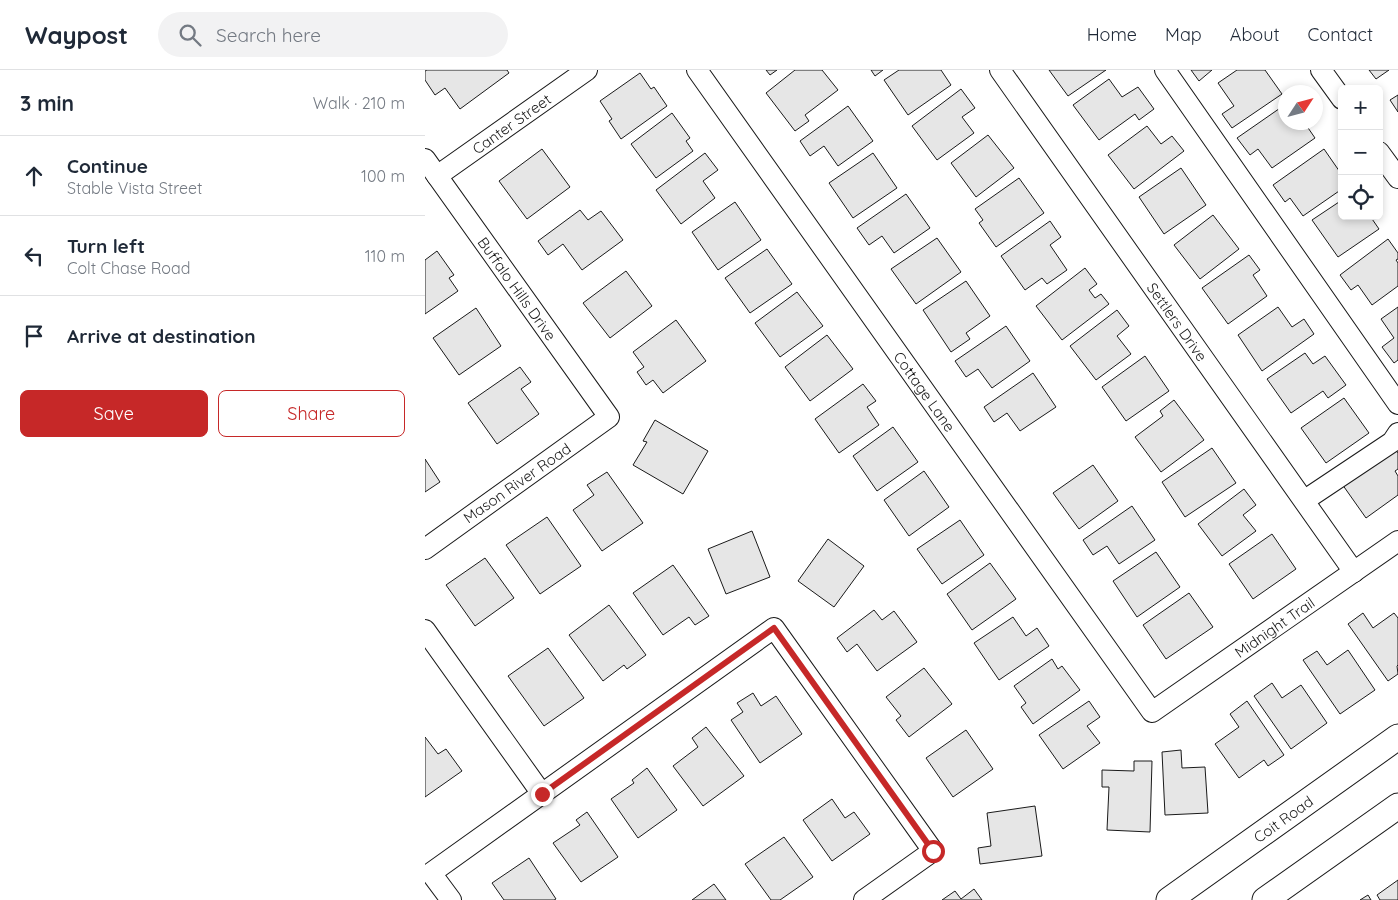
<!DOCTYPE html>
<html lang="en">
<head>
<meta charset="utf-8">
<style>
	body { margin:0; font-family:Quicksand,sans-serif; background:#f2f2f3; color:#1f2937 }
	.controls { position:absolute; right:15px; top:15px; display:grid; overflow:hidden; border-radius:8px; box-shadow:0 2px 8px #0003 }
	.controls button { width:45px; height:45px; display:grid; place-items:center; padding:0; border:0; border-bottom:1px solid #e0e1e3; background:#fff; color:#1f2937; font:25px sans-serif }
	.compass { position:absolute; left:853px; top:15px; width:45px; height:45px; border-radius:50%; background:#fff; box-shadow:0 2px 8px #0003; rotate:54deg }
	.stop { position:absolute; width:15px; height:15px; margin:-11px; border:4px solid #c62828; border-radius:50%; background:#fff }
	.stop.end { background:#c62828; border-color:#fff; box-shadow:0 1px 5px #0008 }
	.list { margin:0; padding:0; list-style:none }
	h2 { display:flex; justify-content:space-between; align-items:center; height:65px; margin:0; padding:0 20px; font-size:21px }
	h2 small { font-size:16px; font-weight:400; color:#747a83 }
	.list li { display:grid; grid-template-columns:32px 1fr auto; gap:15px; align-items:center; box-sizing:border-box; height:80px; padding:0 20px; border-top:1px solid #e0e1e3 }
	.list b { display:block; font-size:19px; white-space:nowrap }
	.list p { margin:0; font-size:16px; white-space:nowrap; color:#747a83 }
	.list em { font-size:16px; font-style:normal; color:#747a83 }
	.actions { display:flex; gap:10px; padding:15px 20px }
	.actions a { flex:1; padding:11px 0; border:1px solid #c62828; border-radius:8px; text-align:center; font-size:18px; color:#c62828 }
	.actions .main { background:#c62828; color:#fff }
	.icon { flex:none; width:28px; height:28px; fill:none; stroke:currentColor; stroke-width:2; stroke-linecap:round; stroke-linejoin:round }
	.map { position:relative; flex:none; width:973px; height:830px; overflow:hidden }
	header { display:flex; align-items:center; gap:30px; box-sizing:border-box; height:70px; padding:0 25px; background:#fff; border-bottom:1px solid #e0e1e3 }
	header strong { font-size:24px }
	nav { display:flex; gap:28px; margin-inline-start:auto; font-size:18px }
	.search { width:350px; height:45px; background:#f2f2f3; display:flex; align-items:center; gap:12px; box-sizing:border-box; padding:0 18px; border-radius:28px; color:#747a83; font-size:19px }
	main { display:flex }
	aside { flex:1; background:#fff }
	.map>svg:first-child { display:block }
</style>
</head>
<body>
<header>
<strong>Waypost</strong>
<div class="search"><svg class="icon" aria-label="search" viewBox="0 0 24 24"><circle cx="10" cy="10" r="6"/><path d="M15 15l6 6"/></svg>Search here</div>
<nav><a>Home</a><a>Map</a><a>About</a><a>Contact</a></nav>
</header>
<main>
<aside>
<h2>3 min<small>Walk · 210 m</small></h2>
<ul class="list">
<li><svg class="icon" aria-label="ahead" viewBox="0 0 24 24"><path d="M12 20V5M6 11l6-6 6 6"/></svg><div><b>Continue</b><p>Stable Vista Street</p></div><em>100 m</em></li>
<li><svg class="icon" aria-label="left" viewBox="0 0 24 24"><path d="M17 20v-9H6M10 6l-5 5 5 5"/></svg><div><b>Turn left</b><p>Colt Chase Road</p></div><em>110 m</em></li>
<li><svg class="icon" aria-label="arrive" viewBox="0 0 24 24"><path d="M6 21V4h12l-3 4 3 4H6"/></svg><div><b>Arrive at destination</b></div></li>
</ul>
<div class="actions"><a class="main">Save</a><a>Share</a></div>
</aside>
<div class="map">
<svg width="973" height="830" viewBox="0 0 973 830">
	<rect width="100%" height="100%" fill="#fff"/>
	<!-- building -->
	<g fill="#e6e6e6" stroke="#1a1a1a">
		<path d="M2 0H82L84 3 35 39 20 18 10 25 0 10V1Z"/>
		<path d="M341 0H352L345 5Z"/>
		<path d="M370 0H397L413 20 380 45 384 51 370 61 341 23Z"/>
		<path d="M446 0H458L450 6Z"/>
		<path d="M474 0H516L526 15 483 45 459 10Z"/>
		<path d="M624 0H681L643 26Z"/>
		<path d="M766 0H787L774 11Z"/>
		<path d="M812 0H840L857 24 807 58 797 44 809 36 793 13Z"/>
		<path d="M944 0H964L951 9Z"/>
		<path d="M215 3 226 19 229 17 242 36 196 69 184 51 187 49 175 31Z"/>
		<path d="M684 9 697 27 713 17 729 39 714 50 710 44 674 70 648 35Z"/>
		<path d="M536 19 550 38 537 47 549 63 512 90 487 56Z"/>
		<path d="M973 25V42L965 30Z"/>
		<path d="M861 34V52H879L890 68 847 98 833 79 825 85 812 68Z"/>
		<path d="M423 36 448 71 413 96 399 76 385 86 375 71Z"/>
		<path d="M247 43 265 68 261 71 268 81 231 108 206 74Z"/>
		<path d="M722 56 736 74 747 66 759 81 709 119 683 85Z"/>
		<path d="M563 65 589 98 551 127 526 93Z"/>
		<path d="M117 79 145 117 102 149 74 111Z"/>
		<path d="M899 79 917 105V119L878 146 865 128 860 132 848 115Z"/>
		<path d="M280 83 293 100 278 111 290 128 256 154 231 120Z"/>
		<path d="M448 83 472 118 428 148 404 113Z"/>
		<path d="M756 98 781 135 739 164 714 127Z"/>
		<path d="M594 108 619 143 571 177 554 153 558 150 550 139Z"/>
		<path d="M481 124 505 158 469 183 457 166 444 175 432 158Z"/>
		<path d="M917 130V146H945L954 159 913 187 887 150Z"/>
		<path d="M310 132 336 170 293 200 267 162Z"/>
		<path d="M155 140 163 150 176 141 198 170 157 200 138 174 123 185 113 171Z"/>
		<path d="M788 145 814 179 775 209 749 175Z"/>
		<path d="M625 151 636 167 625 175 642 200 622 214 617 208 600 220 576 186Z"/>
		<path d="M512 168 536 202 491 234 466 199Z"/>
		<path d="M963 169 973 183V189L971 190 973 193V216L947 235 933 215 926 220 915 205Z"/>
		<path d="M342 179 367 214 325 243 300 208Z"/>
		<path d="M12 181 29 205 24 208 33 221 0 244V190Z"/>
		<path d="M824 185 835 200 828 205 842 226 803 254 777 218Z"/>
		<path d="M660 198 672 214 664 220 670 228 676 224 684 234 637 270 611 236Z"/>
		<path d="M201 201 227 236 185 268 158 233Z"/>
		<path d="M541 211 565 246 541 263 545 269 526 282 498 240Z"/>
		<path d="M372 222 398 256 355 287 330 253Z"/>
		<path d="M853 237 867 257 879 249 889 264 837 301 813 265Z"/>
		<path d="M973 237V290L969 293 957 277 969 268 956 249Z"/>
		<path d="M51 238 76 276 34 305 8 268Z"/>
		<path d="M692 240 704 256 692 266 706 284 671 310 645 276Z"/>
		<path d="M251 250 281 291 238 323 228 310 221 315 212 302 219 297 208 282Z"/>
		<path d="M581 256 605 291 567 318 553 299 541 307 530 291Z"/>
		<path d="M402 265 428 299 385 331 360 297Z"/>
		<path d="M880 283 888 294 900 286 921 315 903 328 898 321 866 343 842 309Z"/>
		<path d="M720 286 744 321 701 351 677 317Z"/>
		<path d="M95 297 106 312 96 319 114 344 72 374 43 333Z"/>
		<path d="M608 303 631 337 595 361 582 343 569 352 559 337Z"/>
		<path d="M438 314 451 331 442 337 454 355 414 383 390 349Z"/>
		<path d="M919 328 944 363 901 393 876 358Z"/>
		<path d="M749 330 779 370 736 402 710 367 738 346 735 341Z"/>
		<path d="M230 350 283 381 258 424 208 395 222 372 218 371Z"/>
		<path d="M468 357 493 392 452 421 428 386Z"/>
		<path d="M969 377 973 383V399L970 401 973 406V425L941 448 917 414Z"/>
		<path d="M787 378 811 413 760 447 737 412Z"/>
		<path d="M0 389 15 412 0 422Z"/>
		<path d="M668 395 693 431 654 459 628 423Z"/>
		<path d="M499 401 524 437 484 466 459 430Z"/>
		<path d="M182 402 218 453 177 481 148 440 169 425 162 415Z"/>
		<path d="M819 419 831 435 818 445 831 461 797 486 773 454Z"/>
		<path d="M707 436 730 470 694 494 682 476 668 485 658 470Z"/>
		<path d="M122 447 156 496 115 524 81 475Z"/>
		<path d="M535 450 559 485 517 514 492 479Z"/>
		<path d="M327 461 345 507 301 524 283 479Z"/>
		<path d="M847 464 871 499 828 529 804 494Z"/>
		<path d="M403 469 439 496 409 537 373 511Z"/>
		<path d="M731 482 755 517 712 547 688 511Z"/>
		<path d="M60 488 89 528 50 556 21 515Z"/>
		<path d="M565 493 591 529 547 560 522 524Z"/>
		<path d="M248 495 284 546 270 555 264 547 238 565 208 523Z"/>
		<path d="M764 523 788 557 741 589 718 555Z"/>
		<path d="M184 535 221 585 202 599 199 595 178 611 144 565Z"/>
		<path d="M449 540 457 550 469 541 492 572 452 601 432 574 422 582 412 568Z"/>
		<path d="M938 543 948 558 969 543 973 548V595L972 596 973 604 963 611 923 554Z"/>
		<path d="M588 547 601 566 612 558 624 576 574 610 549 573Z"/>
		<path d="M123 578 159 628 119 656 83 606Z"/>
		<path d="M923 580 950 620 915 644 878 590 892 581 902 595Z"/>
		<path d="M627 589 633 599 637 596 655 620 608 654 596 637 601 633 589 616Z"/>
		<path d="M499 598 527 634 484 667 471 650 476 646 461 627Z"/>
		<path d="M847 613 857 628 876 615 902 653 866 679 829 626Z"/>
		<path d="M328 623 336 636 351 626 377 664 335 693 306 650 318 642 312 633Z"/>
		<path d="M664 631 675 647 662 656 675 673 638 699 614 665Z"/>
		<path d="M822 631 859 685 843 696 839 690 814 708 790 674 814 657 805 644Z"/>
		<path d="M281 657 319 706 278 736 248 696 273 677 267 668Z"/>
		<path d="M541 660 568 699 528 727 501 688Z"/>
		<path d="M0 667 13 684 21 679 37 701 0 727Z"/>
		<path d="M756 680 757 698 780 697 783 743 740 745 737 682Z"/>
		<path d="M709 691H727L725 762 682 760 684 717H677V700L709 701Z"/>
		<path d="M222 698 252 740 213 768 186 729 209 713 207 710Z"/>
		<path d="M407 729 420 748 429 742 445 764 407 791 378 750Z"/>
		<path d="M610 736 617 786 555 794 553 778 566 776 562 743Z"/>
		<path d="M162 742 193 787 156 812 128 773 155 755 151 750Z"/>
		<path d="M359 767 388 807 355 830H346L320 794Z"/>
		<path d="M104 788 131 829 129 830H79L67 813Z"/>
		<path d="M973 810V830H955L952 825Z"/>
		<path d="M289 814 301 830H267Z"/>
		<path d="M549 819 557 830H517L530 821 536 829Z"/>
		<path d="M943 825 946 830H935Z"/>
	</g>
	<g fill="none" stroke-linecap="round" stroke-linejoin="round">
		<!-- minor casing -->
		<g stroke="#1a1a1a" stroke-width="22">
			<g id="minor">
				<path id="s1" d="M272 0 727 642 973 471"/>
				<path id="s2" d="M575 0 929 502"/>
				<path d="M740 0 973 334"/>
				<path d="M896 0 917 29"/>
				<path d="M954 82 973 108"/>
				<path id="s3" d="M0 89 184 347 0 479"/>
				<path id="s4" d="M12 106 162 0"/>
				<path d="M880 430 967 372 973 363"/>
				<path d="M0 560 117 724"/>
				<path d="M26 830 6 803 349 558 508 781 439 830"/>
			</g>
		</g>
		<!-- major casing -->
		<g stroke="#1a1a1a" stroke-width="27">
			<g id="major">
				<path id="s5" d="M744 830 973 667"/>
				<path d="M840 830 973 736"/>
			</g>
		</g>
		<!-- minor -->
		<use href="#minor" stroke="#fff" stroke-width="20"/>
		<!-- major -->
		<use href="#major" stroke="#fff" stroke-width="25"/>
	</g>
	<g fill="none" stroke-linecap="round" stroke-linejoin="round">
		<!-- route -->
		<path stroke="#c62828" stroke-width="6" d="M117 724 349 558 508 781"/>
	</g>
	<g text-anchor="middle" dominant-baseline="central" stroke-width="4" stroke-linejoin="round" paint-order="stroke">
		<!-- street labels -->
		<g font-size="15" fill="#1a1a1a" stroke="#fff">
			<text stroke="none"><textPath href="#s4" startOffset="91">Canter Street</textPath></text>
			<text stroke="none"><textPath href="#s3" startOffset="159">Buffalo Hills Drive</textPath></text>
			<text stroke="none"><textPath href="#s2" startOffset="308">Settlers Drive</textPath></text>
			<text stroke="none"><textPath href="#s1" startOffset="394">Cottage Lane</textPath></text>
			<text transform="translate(92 413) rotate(-35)">Mason River Road</text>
			<text stroke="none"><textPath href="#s1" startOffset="936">Midnight Trail</textPath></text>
			<text stroke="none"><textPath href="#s5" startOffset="140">Coit Road</textPath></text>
		</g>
	</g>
</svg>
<div class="controls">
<button>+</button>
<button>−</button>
<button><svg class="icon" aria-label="locate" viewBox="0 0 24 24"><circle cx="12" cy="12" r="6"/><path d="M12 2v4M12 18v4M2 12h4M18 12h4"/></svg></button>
</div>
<svg class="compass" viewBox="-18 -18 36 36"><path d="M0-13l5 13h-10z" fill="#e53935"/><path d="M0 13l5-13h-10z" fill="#747a83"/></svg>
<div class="stop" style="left:508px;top:781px"></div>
<div class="stop end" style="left:117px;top:724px"></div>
</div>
</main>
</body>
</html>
